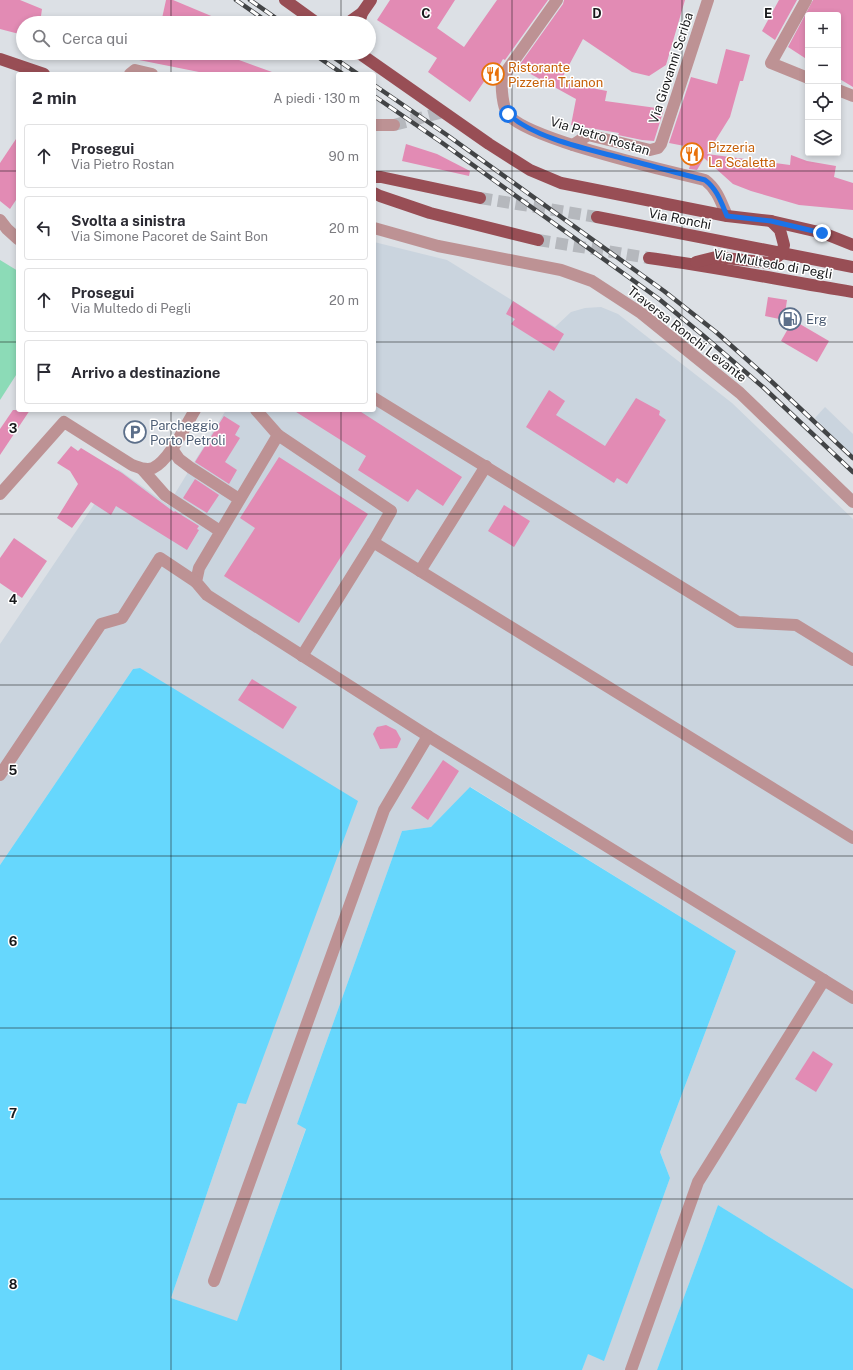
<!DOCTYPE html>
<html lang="it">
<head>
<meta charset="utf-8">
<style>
	body { margin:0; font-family:"Public Sans",sans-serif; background:#f2f2f3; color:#2b2b33 }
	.controls { position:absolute; right:12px; top:12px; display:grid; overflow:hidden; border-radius:4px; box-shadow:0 2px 6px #0003 }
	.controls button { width:36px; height:36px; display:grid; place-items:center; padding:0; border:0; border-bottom:1px solid #e1e1e2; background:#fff; color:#2b2b33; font:20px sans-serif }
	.stop { position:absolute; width:12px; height:12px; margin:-9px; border:3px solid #1a73e8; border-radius:50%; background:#fff }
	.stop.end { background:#1a73e8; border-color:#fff; box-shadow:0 1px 4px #0008 }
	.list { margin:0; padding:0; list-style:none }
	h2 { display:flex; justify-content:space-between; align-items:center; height:52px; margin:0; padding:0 16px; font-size:17px }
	h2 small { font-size:13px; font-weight:400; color:#7c7c81 }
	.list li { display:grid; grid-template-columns:26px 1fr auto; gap:12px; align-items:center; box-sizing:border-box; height:64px; margin:0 8px 8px; padding:0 8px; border:1px solid #e1e1e2; border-radius:4px }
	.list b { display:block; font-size:15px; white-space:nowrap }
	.list p { margin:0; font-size:13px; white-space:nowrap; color:#7c7c81 }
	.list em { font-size:13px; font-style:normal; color:#7c7c81 }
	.icon { flex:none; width:22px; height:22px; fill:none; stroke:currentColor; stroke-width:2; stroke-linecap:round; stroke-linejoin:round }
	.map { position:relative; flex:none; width:853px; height:1370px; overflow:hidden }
	.search { position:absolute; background:#fff; box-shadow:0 2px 6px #0003; left:16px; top:16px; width:360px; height:44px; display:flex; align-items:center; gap:10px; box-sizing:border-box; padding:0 14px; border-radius:22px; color:#7c7c81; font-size:15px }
	.panel { position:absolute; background:#fff; box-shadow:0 2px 6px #0003; left:16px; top:72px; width:360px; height:340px; border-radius:4px }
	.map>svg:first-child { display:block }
</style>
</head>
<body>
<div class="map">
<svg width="853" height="1370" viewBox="0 0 853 1370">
	<rect width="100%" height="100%" fill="#dce0e5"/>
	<!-- built -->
	<g fill="#cad4de">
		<path d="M374 242 447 260 555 327 571 312 585 308 601 307 618 314 732 403 853 519V1289L718 1205 657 1370H582L588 1353 604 1360 670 1178 660 1152 736 951 471 787 431 827 402 831 297 1124 306 1128 237 1322 171 1298 238 1103 246 1104 140 668 133 669 0 865V644L118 469 168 505 226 410H374Z"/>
		<path d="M825 407 853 434V457L815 418Z"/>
	</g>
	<!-- green -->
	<path fill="#8cdbb7" d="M0 260 18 271V372L0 400Z"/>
	<!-- water -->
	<g fill="#66d7fd">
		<path d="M140 668 358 801 246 1104 238 1103 171 1298 237 1321 306 1129 297 1124 402 831 431 827 470 787 736 951 660 1152 670 1178 604 1361 588 1354 582 1370H0V865L133 669Z"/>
		<path d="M718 1205 853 1289V1370H657Z"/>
	</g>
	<!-- building -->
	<g fill="#e28bb4">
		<path d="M0 0H20L42 9 40 23H23V35L0 29Z"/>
		<path d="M166 0H173L228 23H161Z"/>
		<path d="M390 0H455L437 28 464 47 497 0H548L505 60 503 59 499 66 496 64 470 102 428 72 437 58 377 20Z"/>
		<path d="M564 0H685L666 65 649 76 632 72 583 39 560 82 607 91 605 101 664 109 654 141 642 140 618 135 619 133 571 125 576 99 518 67 563 4Z"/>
		<path d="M779 0H797L775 40 762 31Z"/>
		<path d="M813 0H853V87L838 78V15H808V60L788 47Z"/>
		<path d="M726 49 750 55 743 81H740L730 117 707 154 790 165 791 155 807 161 836 166 834 177 853 183V210L799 205 751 191 733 184 704 158 697 170 689 169 695 148 669 143 691 77 717 84Z"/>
		<path d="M140 53H241L239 60 272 72V74H209L139 60Z"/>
		<path d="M18 136V197L10 209 0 201V163Z"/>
		<path d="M406 144 437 154 470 171 469 176 402 161Z"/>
		<path d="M768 297 787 300 784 320 765 316Z"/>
		<path d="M513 301 564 334 554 351 511 324 515 319 506 314Z"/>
		<path d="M793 320 829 341 817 362 781 341Z"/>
		<path d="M549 390 565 401 556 415 605 446 636 398 660 411 659 415 666 420 627 484 617 478 614 483 526 427Z"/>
		<path d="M13 410H30L0 455V429Z"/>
		<path d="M293 410H358L462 477 443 506 417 489 408 502 358 470 366 456Z"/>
		<path d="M224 416 240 426 235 435 240 438 225 462 237 470 229 484 195 462Z"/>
		<path d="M71 446 78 451 81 448 122 473 174 512 175 511 199 526 197 529 199 530 187 550 116 506 111 515 91 502 72 528 57 518 78 484 70 471 57 463Z"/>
		<path d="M279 457 368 514 299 623 224 576 255 528 240 518Z"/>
		<path d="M195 479 219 495 207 513 183 498Z"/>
		<path d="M504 505 530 521 514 547 488 531Z"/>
		<path d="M14 538 47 561 22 598 0 583V558Z"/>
		<path d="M252 679 297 707 283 729 238 700Z"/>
		<path d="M386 725 396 730 401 739 397 748 380 749 373 734 377 727Z"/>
		<path d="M443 760 459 771 428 820 411 808Z"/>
		<path d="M813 1051 833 1064 816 1092 795 1079Z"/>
	</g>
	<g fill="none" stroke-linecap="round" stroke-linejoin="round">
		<!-- minor-tunnel -->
		<path stroke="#b5b8bd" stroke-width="12" stroke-dasharray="12 6" stroke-linecap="butt" d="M394 125 443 112"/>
		<!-- major-tunnel -->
		<g stroke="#b5b8bd" stroke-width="12" stroke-dasharray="12 6" stroke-linecap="butt">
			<path d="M480 198 597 217"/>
			<path d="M538 240 649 258"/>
		</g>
		<!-- minor -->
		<g stroke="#bd9294" stroke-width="12">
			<path d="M557 0 508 69C506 73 503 77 502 80 501 89 503 106 507 113 522 138 671 172 705 180 717 189 721 202 727 216"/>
			<path d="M806 0 771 63 808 78"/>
			<path d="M130 74 135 70 152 74"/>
			<path d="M838 90 853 96"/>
			<path d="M374 125H394"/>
			<path d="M573 145 588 135 650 150 658 148 661 144 708 0"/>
			<path d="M0 220 7 229 18 239"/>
			<path d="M374 228 438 246 561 270 592 281 641 313 740 393 853 502"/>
			<path d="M374 398 738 622 796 625 853 660"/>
			<path d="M256 410 278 435 199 568 196 582 207 595 428 736 853 998"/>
			<path d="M278 435 391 511 373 542 302 656"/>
			<path d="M172 449 179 459 191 468 239 499"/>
			<path d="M142 469 165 495 220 531"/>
			<path d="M0 494 64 422 132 465C138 467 146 471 153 468 169 461 186 425 195 410"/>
			<path d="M373 542 853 838"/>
			<path d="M420 571 486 466"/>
			<path d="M0 775 101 624 122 618 160 558 196 582"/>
			<path d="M214 1281 384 810 428 736"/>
			<path d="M631 1370 698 1182 824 980"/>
		</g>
		<!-- major -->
		<g stroke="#984e55" stroke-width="12">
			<path d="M285 0 317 23"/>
			<path d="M348 23 362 13"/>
			<path d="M359 23 362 13 371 0"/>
			<path d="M359 53 489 144 530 170 561 183 727 216 771 221 823 233 853 245"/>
			<path d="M0 59 44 74"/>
			<path d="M374 177H381L480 198"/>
			<path d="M374 193 380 196 430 213 538 240"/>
			<path d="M597 217 853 267"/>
			<path d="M649 258C717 267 785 281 853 292"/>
			<path d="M696 262 716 257 770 263 782 253 784 245 780 230 771 221"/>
		</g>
		<!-- rail casing -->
		<g stroke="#424446" stroke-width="4.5">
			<g id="rail">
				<path d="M236 0 269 23"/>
				<path d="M250 0 283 23"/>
				<path d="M312 53 343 74"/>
				<path d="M327 53 358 74"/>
				<path d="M374 85 447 135 664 291 716 332 771 381 853 458"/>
				<path d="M374 96 441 142 659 299 705 337 763 387 853 472"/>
			</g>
		</g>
		<!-- rail -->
		<use href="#rail" stroke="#fff" stroke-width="3" stroke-dasharray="9" stroke-linecap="butt"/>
	</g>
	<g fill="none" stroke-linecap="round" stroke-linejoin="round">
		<!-- route -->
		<path stroke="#1a73e8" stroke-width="5" d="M508 114C534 138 587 149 621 158 649 165 677 173 705 180 717 189 721 202 727 216L771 221 822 233"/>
	</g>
	<!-- grid -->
	<path fill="none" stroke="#191a1c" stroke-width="1" stroke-opacity="0.55" d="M171 0V23M341 0V23M512 0V1370M682 0V1370M171 53V74M341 53V74M0 171H18M374 171H853M0 342H18M374 342H853M171 410V1370M341 410V1370M0 514H853M0 685H853M0 856H853M0 1028H853M0 1199H853"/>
	<!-- icons -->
	<defs>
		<g id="restaurant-ring" transform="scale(1.15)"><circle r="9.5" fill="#fff" stroke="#e8710a" stroke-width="1.5"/><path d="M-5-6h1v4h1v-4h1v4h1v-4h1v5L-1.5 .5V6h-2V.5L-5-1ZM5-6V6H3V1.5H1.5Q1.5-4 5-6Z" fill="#e8710a"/></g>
		<g id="fuel-ring" transform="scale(1.15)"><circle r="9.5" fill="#fff" stroke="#5c6f8a" stroke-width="1.5"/><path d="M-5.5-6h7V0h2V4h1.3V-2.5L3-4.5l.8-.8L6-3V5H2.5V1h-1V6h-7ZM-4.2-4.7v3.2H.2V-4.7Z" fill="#5c6f8a"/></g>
		<g id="parking-ring" transform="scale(1.15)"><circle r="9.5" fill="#fff" stroke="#5c6f8a" stroke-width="1.5"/><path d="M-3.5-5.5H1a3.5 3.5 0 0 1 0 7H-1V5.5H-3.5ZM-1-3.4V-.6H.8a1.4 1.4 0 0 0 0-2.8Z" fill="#5c6f8a"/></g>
	</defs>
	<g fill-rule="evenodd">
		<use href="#restaurant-ring" x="493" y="74"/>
		<use href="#restaurant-ring" x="692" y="154"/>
		<use href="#fuel-ring" x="790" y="319"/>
		<use href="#parking-ring" x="135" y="432"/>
	</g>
	<g text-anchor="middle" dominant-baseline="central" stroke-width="3" stroke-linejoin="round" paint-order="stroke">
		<!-- food labels -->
		<g font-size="13" fill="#c56008" stroke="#fff" text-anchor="start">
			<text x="508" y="67">Ristorante<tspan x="508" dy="15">Pizzeria Trianon</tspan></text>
			<text x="708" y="147">Pizzeria<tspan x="708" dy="15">La Scaletta</tspan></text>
		</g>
		<!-- street labels -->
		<g font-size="13" fill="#191a1c" stroke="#fff">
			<text transform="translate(671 68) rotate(-72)">Via Giovanni Scriba</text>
			<text transform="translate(600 136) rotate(17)">Via Pietro Rostan</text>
			<text transform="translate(680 219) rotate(11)">Via Ronchi</text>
			<text transform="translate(773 264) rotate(10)">Via Multedo di Pegli</text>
			<text transform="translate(687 334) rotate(38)">Traversa Ronchi Levante</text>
		</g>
		<!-- service labels -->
		<g font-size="13" fill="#4e5e75" stroke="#fff" text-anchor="start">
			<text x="806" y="319">Erg</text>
			<text x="150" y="425">Parcheggio<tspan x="150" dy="15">Porto Petroli</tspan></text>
		</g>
	</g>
	<g font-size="13" text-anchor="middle" font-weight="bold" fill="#191a1c" stroke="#fff" stroke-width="3" stroke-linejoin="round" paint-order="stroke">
		<text x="426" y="18">C</text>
		<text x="597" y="18">D</text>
		<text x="768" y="18">E</text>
		<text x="13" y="433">3</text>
		<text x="13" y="604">4</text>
		<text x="13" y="775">5</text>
		<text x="13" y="946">6</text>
		<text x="13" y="1118">7</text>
		<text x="13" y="1289">8</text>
	</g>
</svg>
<div class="controls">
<button>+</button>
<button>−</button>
<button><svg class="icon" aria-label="locate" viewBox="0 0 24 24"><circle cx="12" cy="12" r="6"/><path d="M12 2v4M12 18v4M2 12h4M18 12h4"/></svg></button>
<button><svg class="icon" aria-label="layers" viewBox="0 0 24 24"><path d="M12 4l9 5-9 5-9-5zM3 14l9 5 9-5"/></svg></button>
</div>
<div class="stop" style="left:508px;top:114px"></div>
<div class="stop end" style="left:822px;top:233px"></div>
<div class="search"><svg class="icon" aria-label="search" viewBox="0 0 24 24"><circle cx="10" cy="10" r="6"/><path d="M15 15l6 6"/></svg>Cerca qui</div>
<section class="panel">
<h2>2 min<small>A piedi · 130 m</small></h2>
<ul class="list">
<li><svg class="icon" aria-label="ahead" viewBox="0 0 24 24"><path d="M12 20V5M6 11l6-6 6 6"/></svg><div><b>Prosegui</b><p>Via Pietro Rostan</p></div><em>90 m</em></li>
<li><svg class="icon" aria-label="left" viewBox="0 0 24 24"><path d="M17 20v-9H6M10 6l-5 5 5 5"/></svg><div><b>Svolta a sinistra</b><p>Via Simone Pacoret de Saint Bon</p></div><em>20 m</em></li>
<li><svg class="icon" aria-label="ahead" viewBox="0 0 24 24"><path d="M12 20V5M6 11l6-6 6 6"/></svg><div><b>Prosegui</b><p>Via Multedo di Pegli</p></div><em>20 m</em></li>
<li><svg class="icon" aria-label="arrive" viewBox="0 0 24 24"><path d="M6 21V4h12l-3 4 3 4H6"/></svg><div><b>Arrivo a destinazione</b></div></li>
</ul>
</section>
</div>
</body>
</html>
